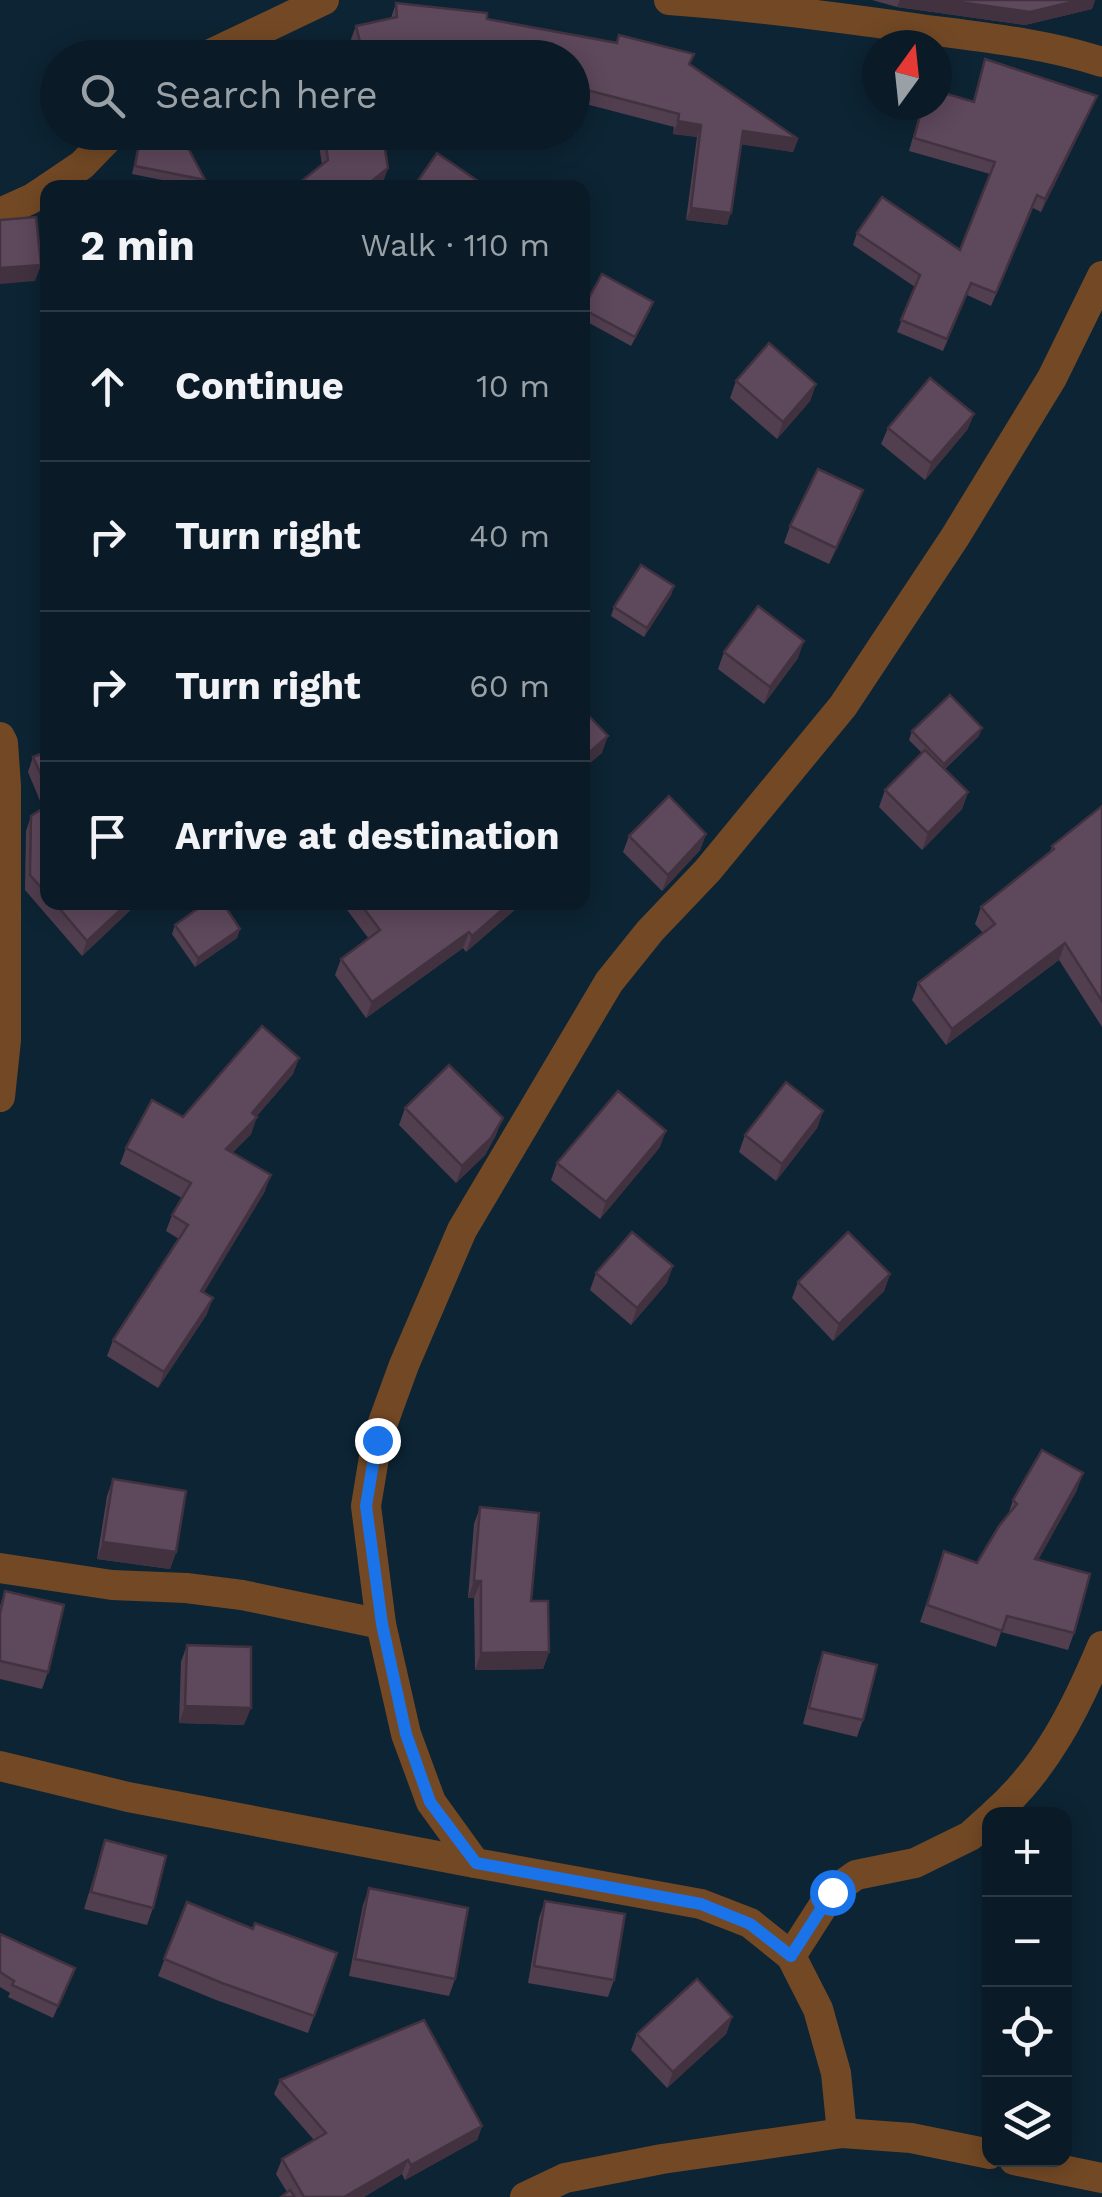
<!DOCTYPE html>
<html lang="en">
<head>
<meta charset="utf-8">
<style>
	body { margin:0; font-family:"Work Sans",sans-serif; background:#182833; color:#f1f3f6 }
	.controls { position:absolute; right:30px; bottom:30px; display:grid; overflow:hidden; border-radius:20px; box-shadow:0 5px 25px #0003 }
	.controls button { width:90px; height:90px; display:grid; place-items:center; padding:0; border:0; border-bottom:2px solid #2a3944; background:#0a1b27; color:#f1f3f6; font:50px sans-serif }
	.compass { position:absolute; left:862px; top:30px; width:90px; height:90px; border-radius:50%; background:#0a1b27; box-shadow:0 5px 25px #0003; rotate:15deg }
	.stop { position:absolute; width:30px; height:30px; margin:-22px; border:8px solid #1a73e8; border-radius:50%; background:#fff }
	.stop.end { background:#1a73e8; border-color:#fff; box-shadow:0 2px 10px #0008 }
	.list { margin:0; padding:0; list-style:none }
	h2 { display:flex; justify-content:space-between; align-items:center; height:130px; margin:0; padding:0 40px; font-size:42px }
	h2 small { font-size:32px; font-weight:400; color:#99a1a7 }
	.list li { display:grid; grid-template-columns:65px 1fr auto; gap:30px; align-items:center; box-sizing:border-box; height:150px; padding:0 40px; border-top:2px solid #2a3944 }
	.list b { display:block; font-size:38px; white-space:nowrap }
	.list em { font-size:32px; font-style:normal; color:#99a1a7 }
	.icon { flex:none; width:55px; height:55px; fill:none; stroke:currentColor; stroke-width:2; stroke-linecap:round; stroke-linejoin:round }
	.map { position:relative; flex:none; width:1102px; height:2197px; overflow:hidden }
	.search { position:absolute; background:#0a1b27; box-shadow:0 5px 25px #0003; left:40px; top:40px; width:550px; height:110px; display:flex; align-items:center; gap:25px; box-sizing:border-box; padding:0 35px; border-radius:55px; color:#99a1a7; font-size:38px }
	.panel { position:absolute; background:#0a1b27; box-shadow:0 5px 25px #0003; left:40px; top:180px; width:550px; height:730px; border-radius:20px }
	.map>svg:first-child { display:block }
</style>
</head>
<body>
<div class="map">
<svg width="1102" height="2197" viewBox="0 0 1102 2197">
	<rect width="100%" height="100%" fill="#0d2434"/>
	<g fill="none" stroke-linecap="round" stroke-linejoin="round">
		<!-- street -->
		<g stroke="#734925" stroke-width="30">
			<path d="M669 0C753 6 837 17 921 29 981 37 1043 43 1102 62"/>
			<path d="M202 58 324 0"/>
			<path d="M48 188 82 165 114 132"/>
			<path d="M0 213 31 199 48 188"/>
			<path d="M0 737 3 743 6 786V1040L0 1097"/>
			<path d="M0 1568 112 1585 186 1588 242 1595 381 1624"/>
			<path d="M0 1766 128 1797 475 1863"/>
			<path d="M994 1814C1046 1769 1076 1708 1102 1646"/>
			<path d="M791 1956 832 1892 856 1875 915 1863 970 1836 990 1818"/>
			<path d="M842 2133 836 2073 818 2009 791 1956 750 1923 701 1904 475 1863 431 1802 406 1734 381 1624 366 1506 377 1439 404 1365 462 1230 609 982 650 931 708 870 843 706 955 537 1052 378 1102 276"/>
			<path d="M1014 2160 1102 2178"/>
			<path d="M525 2197 565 2178 662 2159 842 2133 911 2138 990 2154"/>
		</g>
	</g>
	<!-- wall -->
	<g fill="#513e4f">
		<path d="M872 0H1095L1092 9 1025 25 897 7Z"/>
		<path d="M396 3 616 43 619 35 690 65 798 139 793 152 741 144 727 225 686 220 697 137 673 134 674 127 582 103 572 102V58H356L351 39 356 26 391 18Z"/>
		<path d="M985 59 1092 108 1041 212 1033 208 991 306 967 295 943 351 897 332 915 287 853 245 857 233 960 250 990 174 909 151 922 105 973 101Z"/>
		<path d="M141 132 205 180 202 188 132 174Z"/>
		<path d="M317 132H382L388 168 383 182 322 165Z"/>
		<path d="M583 309 650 311 631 346 582 319Z"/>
		<path d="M736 381 816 384 810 401 777 439 730 398Z"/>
		<path d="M974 414 967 430 925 480 881 444 888 428Z"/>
		<path d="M857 507 829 564 784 543 790 526Z"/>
		<path d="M674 586 671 595 644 637 611 616 614 607Z"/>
		<path d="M724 652 798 658 764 704 718 669Z"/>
		<path d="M912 731 979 736 945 769 968 792 962 809 922 850 879 807 885 790 922 753 909 740Z"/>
		<path d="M48 751V902H139L82 956 25 890 26 831 31 816 43 808 28 772 33 757Z"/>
		<path d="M1102 806V1027L1059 960 946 1045 912 1000 918 983 983 933 975 924 981 907 1050 852 1052 846Z"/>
		<path d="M706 834 700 850 662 891 623 852 629 836Z"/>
		<path d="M341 902H524L466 952 463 948 366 1018 335 975 341 959 369 939Z"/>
		<path d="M175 925 240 929 237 938 195 967 172 934Z"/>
		<path d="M299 1058 293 1074 256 1117 251 1134 232 1153 265 1191 204 1292 207 1314 158 1388 107 1356 113 1340 179 1239 166 1231 172 1215 182 1198 120 1164 126 1148 183 1117Z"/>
		<path d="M405 1108 496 1135 485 1155 456 1183 399 1125Z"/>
		<path d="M823 1111 817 1128 776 1181 739 1152 745 1135Z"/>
		<path d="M660 1147 600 1219 551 1180 557 1163Z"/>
		<path d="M596 1273 667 1283 631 1325 590 1290Z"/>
		<path d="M890 1274 884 1291 833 1341 792 1298 798 1282Z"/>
		<path d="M113 1479 176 1552 170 1569 97 1559 107 1496Z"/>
		<path d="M1077 1490 1038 1560 1074 1633 1068 1650 1001 1632 996 1647 920 1622 944 1551 977 1563 1008 1515 1013 1500Z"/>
		<path d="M480 1507 549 1652 543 1669 475 1670 474 1598H468L474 1524Z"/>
		<path d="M5 1591 48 1672 42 1689 0 1679V1606Z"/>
		<path d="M187 1645 244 1725 179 1723 181 1662Z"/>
		<path d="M823 1652 863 1720 857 1737 803 1724 817 1669Z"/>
		<path d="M105 1840 153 1908 147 1925 84 1909Z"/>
		<path d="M369 1888 455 1979 449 1996 349 1976 363 1905Z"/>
		<path d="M545 1901 614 1980 608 1997 528 1983 539 1918Z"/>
		<path d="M187 1902 253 1929 337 1953 308 2033 216 2000 158 1976Z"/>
		<path d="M0 1934 75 1968 53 2018 8 1997 10 1993 0 1987Z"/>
		<path d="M732 2017 726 2034 667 2088 631 2050 637 2034Z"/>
		<path d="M280 2080 482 2126 477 2140 405 2180 402 2174 364 2197H281L287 2192 276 2174 282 2159 314 2140 274 2094Z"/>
	</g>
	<!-- shaded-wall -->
	<g fill="#423240">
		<path d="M900 0H1095L1092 9 1025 25 897 7Z"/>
		<path d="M572 88 587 90 582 103 572 102Z"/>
		<path d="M1097 96 1092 108 1041 212 1045 199Z"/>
		<path d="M678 121 701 125 697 137 673 134Z"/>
		<path d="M743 131 798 139 793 152 738 144Z"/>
		<path d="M388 168 383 182 376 188H363Z"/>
		<path d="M691 208 731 213 727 225 686 220Z"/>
		<path d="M41 265 35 281 0 284V268Z"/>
		<path d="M816 384 810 401 777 439 783 422Z"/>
		<path d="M974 414 967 430 925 480 931 463Z"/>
		<path d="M863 490 857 507 829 564 836 548Z"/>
		<path d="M674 586 671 595 644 637 647 628Z"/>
		<path d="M804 641 798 658 764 704 770 687Z"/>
		<path d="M982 728 979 736 940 773 944 764Z"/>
		<path d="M608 736 602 753 582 770V759Z"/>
		<path d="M968 792 962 809 922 850 928 833Z"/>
		<path d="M706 834 700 850 662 891 668 875Z"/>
		<path d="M129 902H139L82 956 87 941Z"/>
		<path d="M511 902H524L466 952 472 936Z"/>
		<path d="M240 929 237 938 195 967 198 958Z"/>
		<path d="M469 932 463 948 366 1018 372 1002Z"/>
		<path d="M1065 943 1059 960 946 1045 952 1029Z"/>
		<path d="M299 1058 293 1074 250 1124 257 1117 251 1134 220 1165 226 1149 252 1113Z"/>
		<path d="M823 1111 817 1128 776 1181 782 1164Z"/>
		<path d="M503 1118 496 1135 485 1155 456 1183 462 1166Z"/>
		<path d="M666 1131 660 1147 600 1219 606 1202Z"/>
		<path d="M271 1175 265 1191 195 1307 201 1291Z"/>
		<path d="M673 1266 667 1283 631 1325 637 1308Z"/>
		<path d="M890 1274 884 1291 833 1341 839 1324Z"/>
		<path d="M213 1298 207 1314 158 1388 164 1372Z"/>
		<path d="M1083 1473 1077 1490 1029 1576 1035 1559Z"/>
		<path d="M103 1542 176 1552 170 1569 97 1559Z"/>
		<path d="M474 1581H481L474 1598H468Z"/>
		<path d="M549 1652 543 1669 475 1670 481 1653Z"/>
		<path d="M185 1706 251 1708 244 1725 179 1723Z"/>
		<path d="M732 2017 726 2034 667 2088 673 2072Z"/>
		<path d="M482 2126 477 2140 405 2180 411 2165Z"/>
		<path d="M408 2160 402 2174 364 2197H344Z"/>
	</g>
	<!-- building -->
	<g fill="#5e485c" stroke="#423240" stroke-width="2.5">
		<path d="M945 0H1080L1030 12Z"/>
		<path d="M396 3 487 13V19L617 43 619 35 694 54 689 64 798 139 743 131 731 213 691 208 701 125 678 121 679 114 587 90 572 88V58H364L356 26 397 17Z"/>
		<path d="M985 59 1097 96 1045 199 1037 195 996 293 971 283 947 339 901 320 920 275 857 233 882 197 960 250 995 162 914 138 923 105H937V91L974 102Z"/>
		<path d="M141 132H166L181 135 205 180 135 166Z"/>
		<path d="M324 132H382L388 168 363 188H293L328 160Z"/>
		<path d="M437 153 488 188H413Z"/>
		<path d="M36 217 41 265 0 268V220Z"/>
		<path d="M602 274 653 302 635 337 583 309Z"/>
		<path d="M769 343 816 384 783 422 736 381Z"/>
		<path d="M930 378 974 414 931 463 888 428Z"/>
		<path d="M818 469 863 490 836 548 790 526Z"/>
		<path d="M641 565 674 586 647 628 614 607Z"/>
		<path d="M758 606 804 641 770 687 724 652Z"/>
		<path d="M950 695 982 728 944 764 912 731Z"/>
		<path d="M582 709 608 736 582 759Z"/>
		<path d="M925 750 968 792 928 833 885 790Z"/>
		<path d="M48 751V790L33 757Z"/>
		<path d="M669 796 706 834 668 875 629 836Z"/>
		<path d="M48 805V895L30 875 31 816Z"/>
		<path d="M1102 806V1001L1065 943 952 1029 918 983 995 924 981 907 1054 849 1052 846Z"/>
		<path d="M54 902H129L87 941Z"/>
		<path d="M207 902H222L240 929 198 958 175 925Z"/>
		<path d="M359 902H511L472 936 469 932 372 1002 341 959 380 930Z"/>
		<path d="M262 1026 299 1058 252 1113 257 1117 226 1149 271 1175 201 1291 213 1298 164 1372 113 1340 188 1225 172 1215 191 1183 126 1148 152 1100 183 1117Z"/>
		<path d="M449 1065 503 1118 491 1138 462 1166 405 1108Z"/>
		<path d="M786 1082 823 1111 782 1164 745 1135Z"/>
		<path d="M618 1091 666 1131 606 1202 557 1163Z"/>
		<path d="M632 1232 673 1266 637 1308 596 1273Z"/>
		<path d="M848 1232 890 1274 839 1324 798 1282Z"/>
		<path d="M1042 1450 1083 1473 1035 1559 1090 1574 1074 1633 1007 1616 1002 1631 927 1605 944 1551 977 1563 999 1526 1017 1504 1013 1500Z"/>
		<path d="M113 1479 186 1491 176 1552 103 1542Z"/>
		<path d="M480 1507 539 1513 531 1601H548L549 1652 481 1653V1581H474Z"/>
		<path d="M5 1591 64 1605 48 1672 0 1661V1614Z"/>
		<path d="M187 1645 251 1647V1708L185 1706Z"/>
		<path d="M823 1652 877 1665 863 1720 809 1708Z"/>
		<path d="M105 1840 166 1856 153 1908 91 1892Z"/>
		<path d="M369 1888 468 1908 455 1979 355 1959Z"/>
		<path d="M545 1901 625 1914 614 1980 534 1966Z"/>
		<path d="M187 1902 253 1929 255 1923 337 1953 314 2016 222 1983 164 1959Z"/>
		<path d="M0 1934 75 1968 58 2006 12 1985 14 1981 0 1972Z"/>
		<path d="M697 1979 732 2017 673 2072 637 2034Z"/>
		<path d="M424 2020 482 2126 411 2165 408 2160 344 2197H304L282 2159 326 2133 280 2080Z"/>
		<path d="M290 2190 295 2197H281Z"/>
	</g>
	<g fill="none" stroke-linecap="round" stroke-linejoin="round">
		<!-- route -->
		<path stroke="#1a73e8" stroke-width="12" d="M377 1440 366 1506 382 1624 406 1734 430 1802 476 1863 701 1904 750 1924 791 1956 832 1892"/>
	</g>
</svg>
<div class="controls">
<button>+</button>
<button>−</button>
<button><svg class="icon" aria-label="locate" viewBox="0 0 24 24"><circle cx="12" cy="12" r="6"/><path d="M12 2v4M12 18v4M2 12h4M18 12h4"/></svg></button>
<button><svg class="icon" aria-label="layers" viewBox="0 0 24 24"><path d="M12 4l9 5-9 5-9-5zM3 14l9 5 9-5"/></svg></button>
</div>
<svg class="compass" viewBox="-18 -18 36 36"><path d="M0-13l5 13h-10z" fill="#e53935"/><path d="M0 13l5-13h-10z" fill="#99a1a7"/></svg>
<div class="stop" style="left:832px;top:1892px"></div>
<div class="stop end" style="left:377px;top:1440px"></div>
<div class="search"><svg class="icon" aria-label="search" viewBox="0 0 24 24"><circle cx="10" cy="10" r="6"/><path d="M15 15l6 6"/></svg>Search here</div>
<section class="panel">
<h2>2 min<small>Walk · 110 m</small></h2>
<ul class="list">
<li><svg class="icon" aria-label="ahead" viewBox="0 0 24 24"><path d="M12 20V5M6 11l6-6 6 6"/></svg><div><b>Continue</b></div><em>10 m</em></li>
<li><svg class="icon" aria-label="right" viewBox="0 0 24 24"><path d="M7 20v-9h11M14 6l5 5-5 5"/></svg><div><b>Turn right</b></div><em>40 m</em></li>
<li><svg class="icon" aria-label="right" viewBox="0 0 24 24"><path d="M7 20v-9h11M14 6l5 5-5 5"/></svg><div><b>Turn right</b></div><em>60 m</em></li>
<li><svg class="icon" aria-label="arrive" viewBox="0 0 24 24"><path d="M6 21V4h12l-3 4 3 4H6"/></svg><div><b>Arrive at destination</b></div></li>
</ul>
</section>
</div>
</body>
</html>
